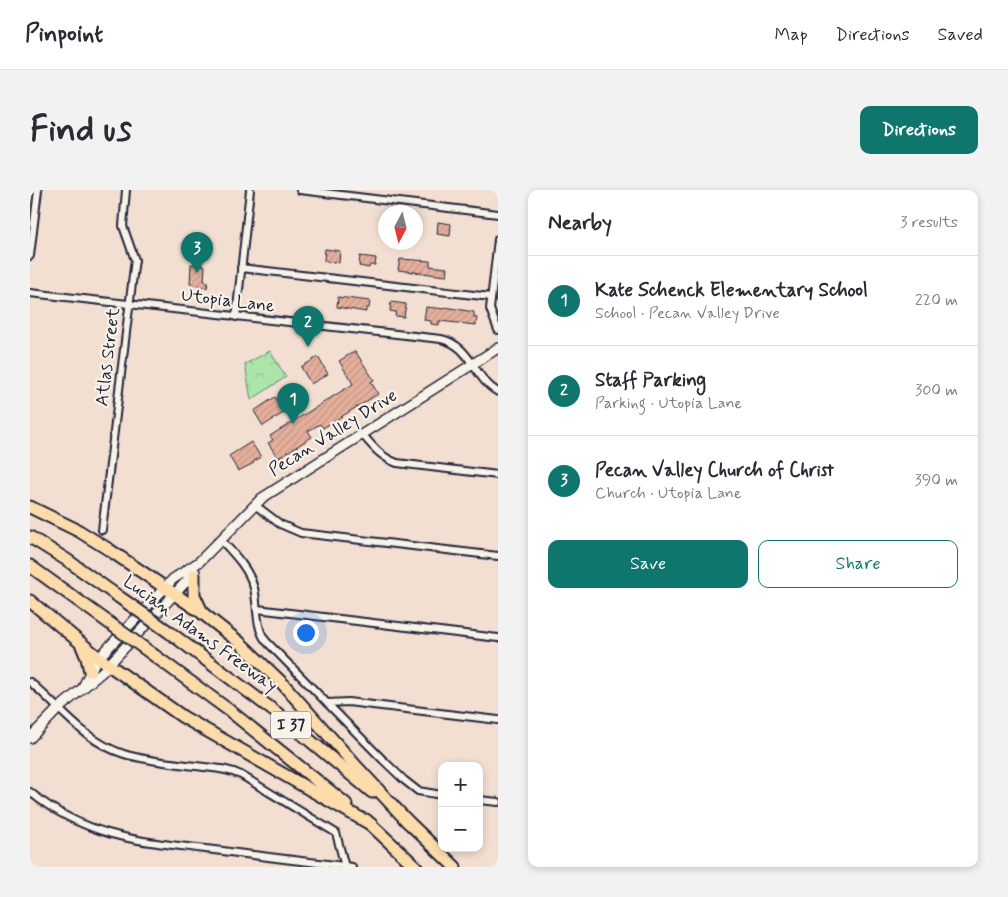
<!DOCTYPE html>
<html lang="en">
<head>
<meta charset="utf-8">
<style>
	body { margin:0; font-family:Mynerve,sans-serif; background:#f2f2f3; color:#2b2b33 }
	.controls { position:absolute; right:15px; bottom:15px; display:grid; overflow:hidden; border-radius:10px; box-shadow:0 2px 8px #0003 }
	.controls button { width:45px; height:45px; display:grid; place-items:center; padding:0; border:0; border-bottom:1px solid #e1e1e2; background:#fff; color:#2b2b33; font:25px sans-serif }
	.compass { position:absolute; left:348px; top:15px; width:45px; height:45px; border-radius:50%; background:#fff; box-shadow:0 2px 8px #0003; rotate:187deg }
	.you { position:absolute; left:275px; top:442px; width:18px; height:18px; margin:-12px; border:4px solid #fff; border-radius:50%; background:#1a73e8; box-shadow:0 0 0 8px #1a73e833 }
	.badge { display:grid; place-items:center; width:32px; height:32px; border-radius:50%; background:#0f766e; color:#fff; font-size:16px; font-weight:700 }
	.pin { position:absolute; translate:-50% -41px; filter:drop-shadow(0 1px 2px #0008) }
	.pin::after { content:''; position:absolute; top:26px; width:18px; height:15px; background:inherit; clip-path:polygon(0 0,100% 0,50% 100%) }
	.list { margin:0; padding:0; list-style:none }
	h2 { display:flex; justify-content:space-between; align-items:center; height:65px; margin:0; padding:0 20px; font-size:21px }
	h2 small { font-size:16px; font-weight:400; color:#7c7c81 }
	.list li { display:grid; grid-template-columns:32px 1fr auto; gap:15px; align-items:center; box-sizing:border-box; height:90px; padding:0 20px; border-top:1px solid #e1e1e2 }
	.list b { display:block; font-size:19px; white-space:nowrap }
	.list p { margin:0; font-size:16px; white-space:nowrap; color:#7c7c81 }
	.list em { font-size:16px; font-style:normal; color:#7c7c81 }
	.actions { display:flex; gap:10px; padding:15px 20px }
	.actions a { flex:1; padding:11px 0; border:1px solid #0f766e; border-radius:10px; text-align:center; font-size:18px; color:#0f766e }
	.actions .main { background:#0f766e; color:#fff }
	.map { position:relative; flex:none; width:468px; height:677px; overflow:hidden; border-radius:10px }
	header { display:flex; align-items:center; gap:30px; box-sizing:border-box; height:70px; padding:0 25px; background:#fff; border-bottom:1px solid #e1e1e2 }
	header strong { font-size:24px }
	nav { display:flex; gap:28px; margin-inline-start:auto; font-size:18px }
	.intro { display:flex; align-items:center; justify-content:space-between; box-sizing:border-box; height:120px; padding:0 30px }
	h1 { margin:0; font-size:35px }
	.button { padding:12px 22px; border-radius:10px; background:#0f766e; color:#fff; font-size:18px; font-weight:700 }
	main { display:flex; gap:30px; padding:0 30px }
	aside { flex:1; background:#fff; border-radius:10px; box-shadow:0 2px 8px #0003 }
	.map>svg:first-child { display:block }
</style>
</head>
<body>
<header>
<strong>Pinpoint</strong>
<nav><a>Map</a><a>Directions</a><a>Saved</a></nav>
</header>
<div class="intro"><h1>Find us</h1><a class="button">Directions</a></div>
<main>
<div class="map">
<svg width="468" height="677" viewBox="0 0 468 677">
	<defs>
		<pattern id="forest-crowns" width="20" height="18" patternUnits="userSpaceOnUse" patternTransform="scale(1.25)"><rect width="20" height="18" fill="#ace5a9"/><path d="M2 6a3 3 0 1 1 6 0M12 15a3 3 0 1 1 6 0" fill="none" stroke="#94c492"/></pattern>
		<pattern id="building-hatch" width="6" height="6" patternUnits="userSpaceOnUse" patternTransform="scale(1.25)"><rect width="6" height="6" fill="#e5af9b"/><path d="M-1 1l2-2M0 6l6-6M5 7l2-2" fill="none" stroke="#c49686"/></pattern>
	</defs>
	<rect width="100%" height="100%" fill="#f2dfd1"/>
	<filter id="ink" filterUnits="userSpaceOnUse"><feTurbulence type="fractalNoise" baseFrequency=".02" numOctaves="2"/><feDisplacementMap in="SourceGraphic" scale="10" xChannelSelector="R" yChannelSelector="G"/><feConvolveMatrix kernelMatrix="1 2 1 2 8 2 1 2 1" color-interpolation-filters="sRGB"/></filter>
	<g filter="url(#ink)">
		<!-- forest -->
		<path fill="url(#forest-crowns)" stroke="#678472" d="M240 161 256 187 221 210 215 174Z"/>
		<!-- building -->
		<g fill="url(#building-hatch)" stroke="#22223b">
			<path d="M408 32 421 34 420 46 407 44Z"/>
			<path d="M295 59 310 61 309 73 294 71Z"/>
			<path d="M330 66 346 68 345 75H340L339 78 329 76Z"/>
			<path d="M370 69 400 71V76L417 78 416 86 368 80Z"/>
			<path d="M161 74 175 76 174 91 178 92 177 98 160 94Z"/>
			<path d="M308 107 340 111 339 118H336V122L307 117Z"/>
			<path d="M361 112 376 114 374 127 365 126 366 122 360 121Z"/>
			<path d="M396 117 415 119V117L444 122V127L447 128 446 135 409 131V135L401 134V131L394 130Z"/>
			<path d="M325 161 344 190 341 192 348 204 293 238 290 234 278 241 282 247 248 268 238 253 243 250 240 246 323 194 309 171Z"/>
			<path d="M288 167 298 184 281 194 271 177Z"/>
			<path d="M245 207 255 222 233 236 224 221Z"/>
			<path d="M221 252 231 267 223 272 224 273 208 281 199 266Z"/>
		</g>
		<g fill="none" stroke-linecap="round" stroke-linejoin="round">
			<!-- minor casing -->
			<g stroke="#22223b" stroke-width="10">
				<g id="minor">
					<path d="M270 0 468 24"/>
					<path d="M468 49 460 119 468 140"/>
					<path d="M0 66 8 0"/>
					<path d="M211 78 461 107"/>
					<path d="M0 103 411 149C442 156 443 188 468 202"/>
					<path d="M206 127 220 0"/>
					<path d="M332 244C343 257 351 267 367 273L468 285"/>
					<path d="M225 315 250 334 271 343 468 366"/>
					<path d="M72 340 104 77 105 70 93 36 96 0"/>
					<path d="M192 351C205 365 219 379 224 398 228 415 225 437 236 451L353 570 374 590 388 601 412 605"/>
					<path d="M227 419 468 448"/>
					<path d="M0 492C30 517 55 552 94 564 117 571 142 573 166 576 181 578 197 578 211 585L306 643 315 677"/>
					<path d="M297 513 318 512 468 530"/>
					<path d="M0 602C60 651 120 652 193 661 236 667 279 672 322 677"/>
					<path d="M449 610 468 612"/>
				</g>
			</g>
			<!-- secondary casing -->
			<g stroke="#22223b" stroke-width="12">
				<g id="secondary">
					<path d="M54 495 65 472 79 457 143 389 169 372 232 308 468 158"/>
					<path d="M0 548 28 519 72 482 165 382"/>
				</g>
			</g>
			<!-- motorway casing -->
			<g stroke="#22223b" stroke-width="15">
				<g id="motorway">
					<path d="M0 317 49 341 78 359 171 422 209 452 253 494 325 575 379 633"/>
					<path d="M0 347 37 370 89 407"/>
					<path d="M0 376 71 427"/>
					<path d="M164 385V405L171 420"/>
					<path d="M0 411 69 468 153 527 342 635"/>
					<path d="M139 442 248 524 342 602"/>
					<path d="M52 456 57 468 60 481"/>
					<path d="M125 466 200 521 316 614"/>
					<path d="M374 628 425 677"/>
					<path d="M336 630 386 677"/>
				</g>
			</g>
			<!-- minor -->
			<use href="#minor" stroke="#f7f3e8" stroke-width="6"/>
			<!-- secondary -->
			<use href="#secondary" stroke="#f7f3e8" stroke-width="9"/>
			<!-- motorway -->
			<use href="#motorway" stroke="#fddcac" stroke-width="11"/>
			<!-- motorway-bridge casing -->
			<g stroke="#22223b" stroke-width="15" stroke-linecap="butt">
				<g id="motorway-bridge">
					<path d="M89 407 139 442"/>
					<path d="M71 427 125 466"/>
				</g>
			</g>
			<!-- motorway-bridge -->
			<use href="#motorway-bridge" stroke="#fddcac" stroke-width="11"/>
		</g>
	</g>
	<g text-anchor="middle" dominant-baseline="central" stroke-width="4.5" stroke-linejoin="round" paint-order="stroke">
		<!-- shield labels -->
		<rect fill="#f7f3e8" stroke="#62616f" stroke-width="1" x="241" y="521.5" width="40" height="27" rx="4"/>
		<g font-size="16" font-weight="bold" fill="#22223b">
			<text x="261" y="535">I 37</text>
		</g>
		<!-- street labels -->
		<g font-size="18" fill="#22223b" stroke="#f7f3e8">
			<text transform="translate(198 111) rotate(7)">Utopia Lane</text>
			<text transform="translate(78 167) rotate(-83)">Atlas Street</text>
			<text transform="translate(303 243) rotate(-32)">Pecan Valley Drive</text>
			<text transform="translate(170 444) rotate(36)">Lucian Adams Freeway</text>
		</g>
	</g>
</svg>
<div class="controls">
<button>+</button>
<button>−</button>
</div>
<svg class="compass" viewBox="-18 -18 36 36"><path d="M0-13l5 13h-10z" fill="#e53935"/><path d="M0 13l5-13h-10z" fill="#7c7c81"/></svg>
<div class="you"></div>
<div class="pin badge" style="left:263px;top:234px">1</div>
<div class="pin badge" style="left:278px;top:157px">2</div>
<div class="pin badge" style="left:167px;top:83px">3</div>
</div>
<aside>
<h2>Nearby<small>3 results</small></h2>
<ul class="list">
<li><span class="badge">1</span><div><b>Kate Schenck Elementary School</b><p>School · Pecan Valley Drive</p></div><em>220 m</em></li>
<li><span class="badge">2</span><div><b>Staff Parking</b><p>Parking · Utopia Lane</p></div><em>300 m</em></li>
<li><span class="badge">3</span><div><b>Pecan Valley Church of Christ</b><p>Church · Utopia Lane</p></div><em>390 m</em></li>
</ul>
<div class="actions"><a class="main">Save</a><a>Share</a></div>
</aside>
</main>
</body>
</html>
